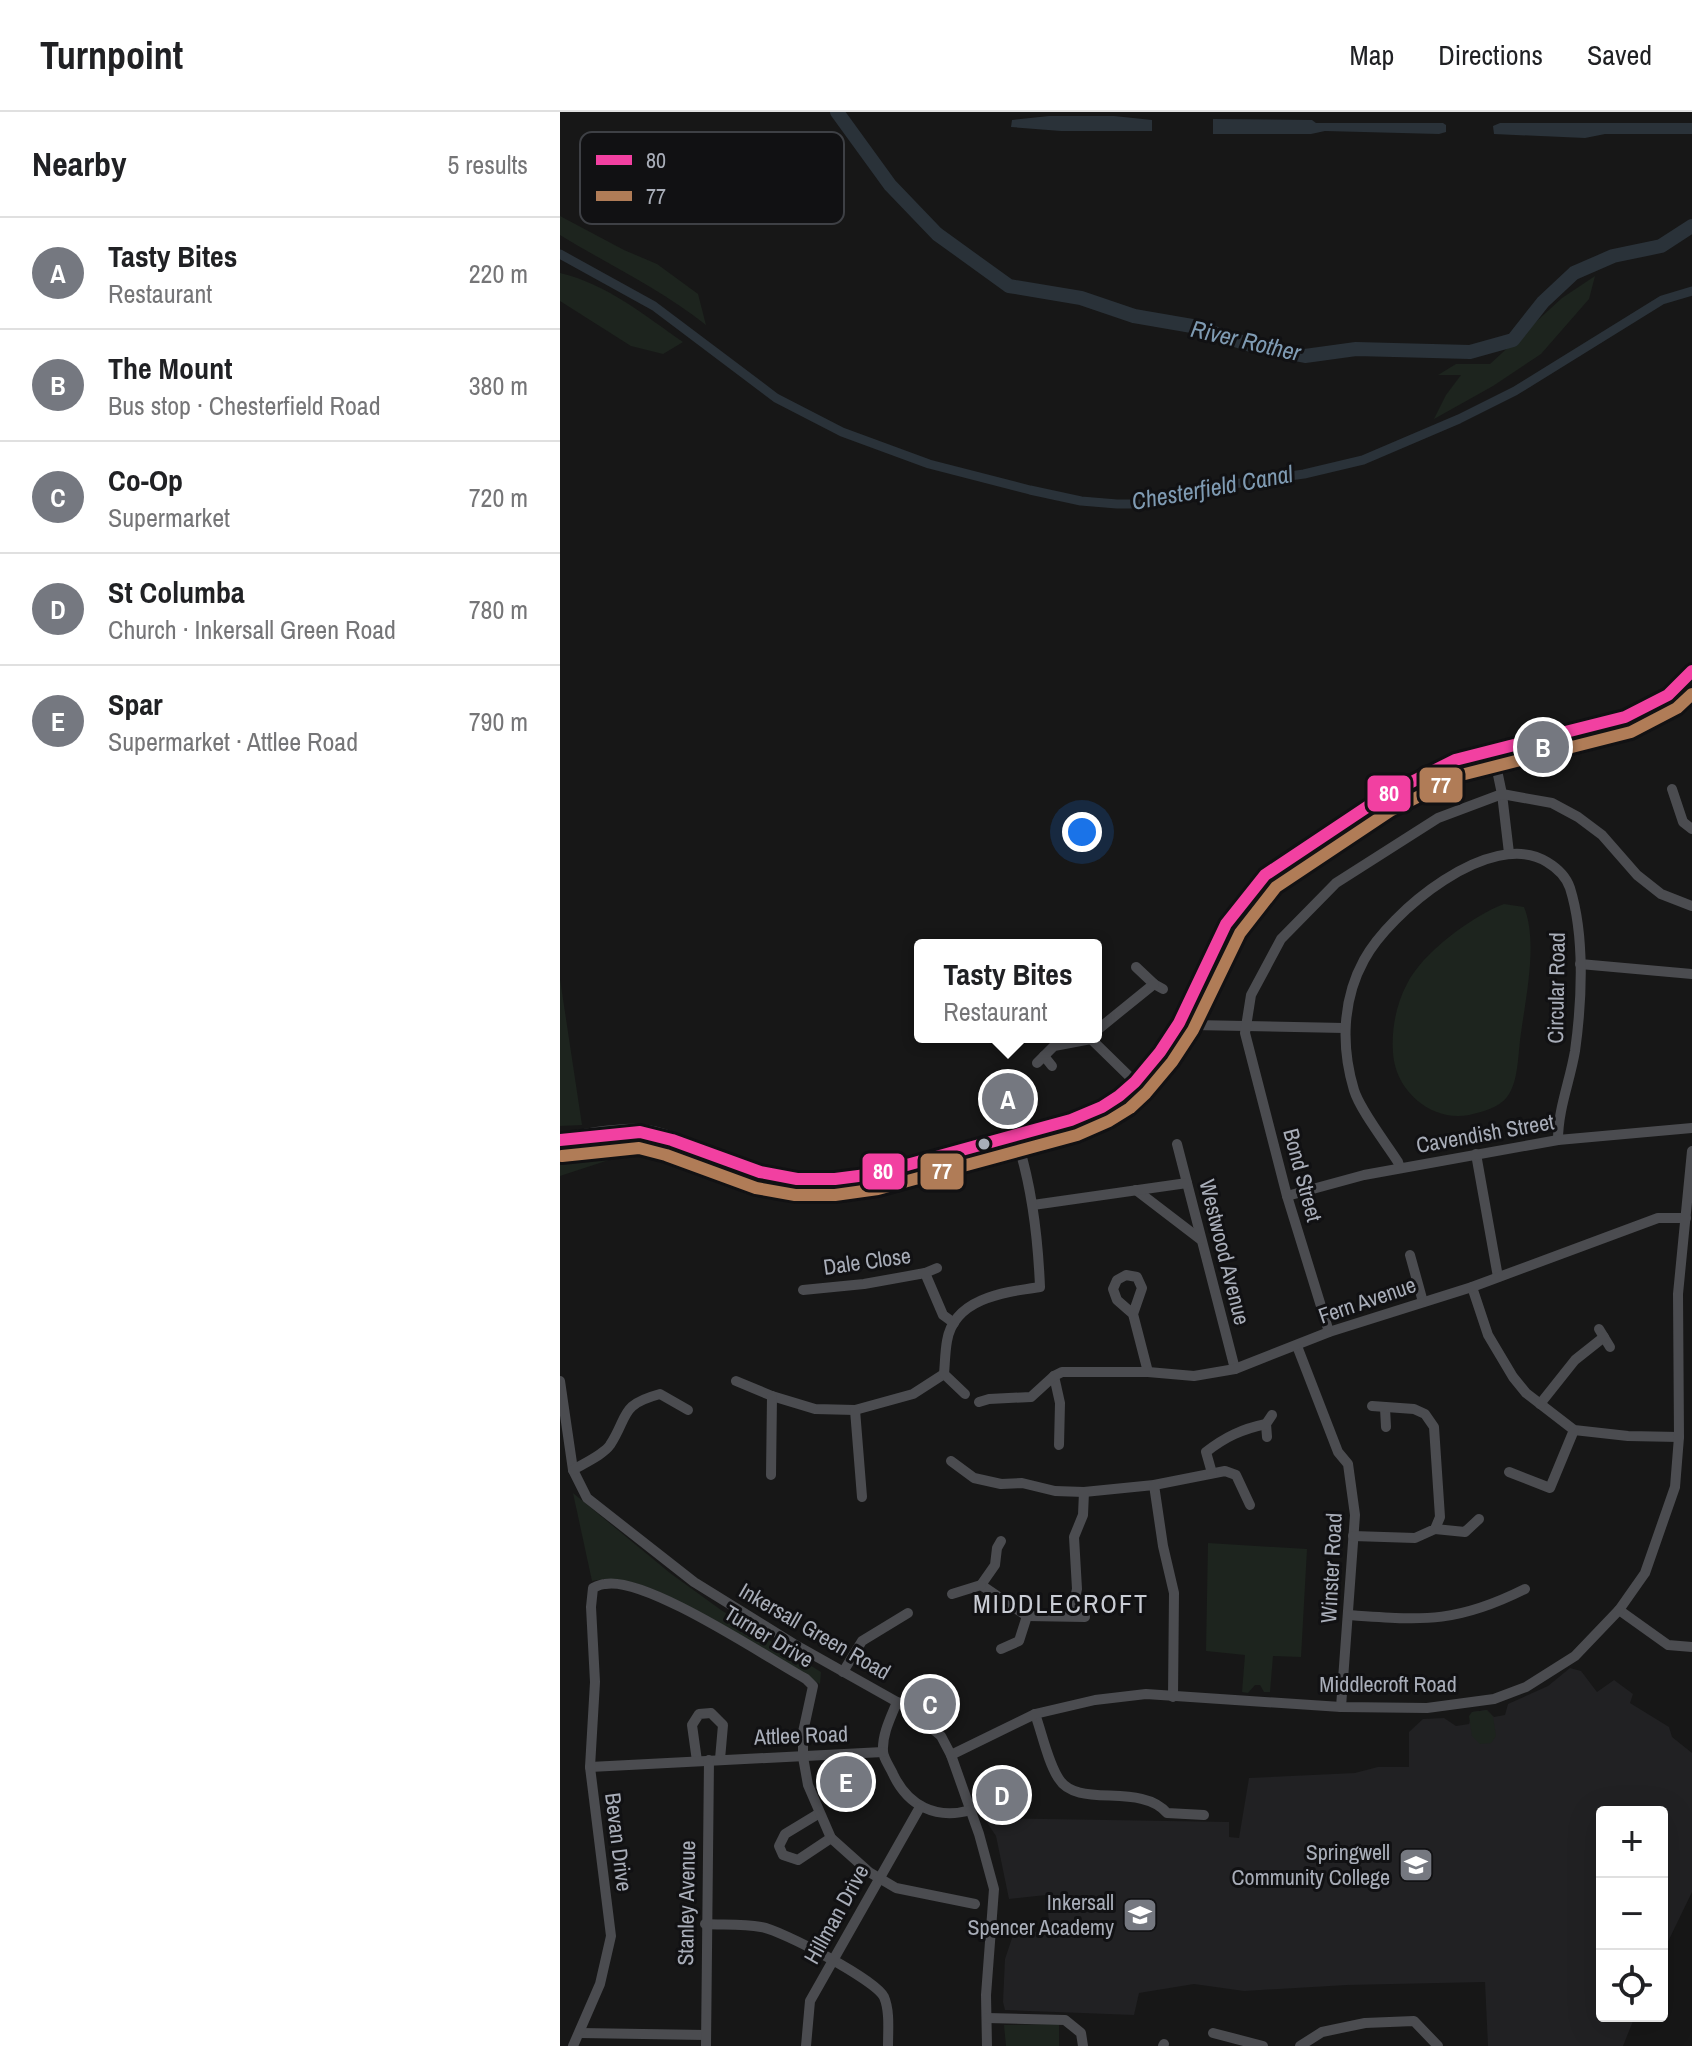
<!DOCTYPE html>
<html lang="en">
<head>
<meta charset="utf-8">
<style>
	body { margin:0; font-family:"Archivo Narrow",sans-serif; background:#f2f2f2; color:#202124 }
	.controls { position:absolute; right:24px; bottom:24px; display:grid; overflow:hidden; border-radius:8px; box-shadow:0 8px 32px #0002 }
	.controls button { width:72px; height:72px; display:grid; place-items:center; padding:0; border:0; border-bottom:2px solid #e0e0e0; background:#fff; color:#202124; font:40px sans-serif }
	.you { position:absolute; left:522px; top:720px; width:28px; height:28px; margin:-20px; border:6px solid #fff; border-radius:50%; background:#1a73e8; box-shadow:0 0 0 12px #1a73e833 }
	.badge { display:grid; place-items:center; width:52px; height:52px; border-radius:50%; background:#757880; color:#fff; font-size:26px; font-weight:700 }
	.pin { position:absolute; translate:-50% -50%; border:4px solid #fff; box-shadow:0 2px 8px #0006 }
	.popup { position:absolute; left:354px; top:827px; width:188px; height:104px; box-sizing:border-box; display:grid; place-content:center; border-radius:8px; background:#fff; filter:drop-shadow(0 2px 6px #0005); font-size:26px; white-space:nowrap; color:#757577 }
	.popup b { font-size:30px; color:#202124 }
	.popup::after { content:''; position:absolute; left:50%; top:100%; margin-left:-16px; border:16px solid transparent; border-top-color:#fff }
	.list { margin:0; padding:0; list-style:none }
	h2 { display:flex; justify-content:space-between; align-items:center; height:104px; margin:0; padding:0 32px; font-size:34px }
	h2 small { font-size:26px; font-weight:400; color:#757577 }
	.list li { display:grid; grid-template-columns:52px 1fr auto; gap:24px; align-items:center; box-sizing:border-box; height:112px; padding:0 32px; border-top:2px solid #e0e0e0 }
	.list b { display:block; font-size:30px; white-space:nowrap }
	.list p { margin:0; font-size:26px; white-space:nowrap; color:#757577 }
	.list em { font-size:26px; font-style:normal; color:#757577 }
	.icon { flex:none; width:44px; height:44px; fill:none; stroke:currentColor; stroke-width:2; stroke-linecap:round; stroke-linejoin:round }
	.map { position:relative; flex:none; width:1132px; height:1934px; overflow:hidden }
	header { display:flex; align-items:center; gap:48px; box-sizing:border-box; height:112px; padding:0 40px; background:#fff; border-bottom:2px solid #e0e0e0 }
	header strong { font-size:38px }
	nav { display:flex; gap:44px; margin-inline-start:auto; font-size:28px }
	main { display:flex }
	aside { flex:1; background:#fff }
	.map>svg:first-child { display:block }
</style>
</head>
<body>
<header>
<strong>Turnpoint</strong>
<nav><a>Map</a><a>Directions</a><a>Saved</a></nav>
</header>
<main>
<aside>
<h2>Nearby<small>5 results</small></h2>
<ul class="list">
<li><span class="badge">A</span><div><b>Tasty Bites</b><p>Restaurant</p></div><em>220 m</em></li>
<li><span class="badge">B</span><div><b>The Mount</b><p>Bus stop · Chesterfield Road</p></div><em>380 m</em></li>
<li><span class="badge">C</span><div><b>Co-Op</b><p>Supermarket</p></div><em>720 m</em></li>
<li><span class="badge">D</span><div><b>St Columba</b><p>Church · Inkersall Green Road</p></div><em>780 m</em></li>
<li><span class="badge">E</span><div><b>Spar</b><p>Supermarket · Attlee Road</p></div><em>790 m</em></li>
</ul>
</aside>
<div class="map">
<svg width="1132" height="1934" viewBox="0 0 1132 1934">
	<rect width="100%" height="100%" fill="#171717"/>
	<!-- built -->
	<path fill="#212123" d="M1010 1556 1021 1559 1037 1580 1054 1568 1073 1582 1070 1591 1109 1615 1112 1625 1132 1641V1780L1102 1842V1700H1042V1904H1075L1063 1934H928L925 1870 787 1873 684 1879 634 1872 579 1881 574 1903 445 1898 443 1890 445 1847 453 1823 490 1818 486 1783 449 1787 436 1724 424 1706 669 1710V1725L679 1726 689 1666 795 1661 818 1655H849V1620L863 1607 884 1606 896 1614 909 1612 912 1600 927 1598 934 1605 945 1603 948 1592 988 1574Z"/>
	<!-- green -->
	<g fill="#1d241e">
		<path d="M0 104 64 138 97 152 138 182 146 213C101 177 49 153 0 123Z"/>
		<path d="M0 161C47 172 84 203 123 230L103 242 71 234 0 189Z"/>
		<path d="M1035 164 1029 187 981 242 933 274 874 307 886 283 901 263H878L896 252H930L1002 186Z"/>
		<path d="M944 792 964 795C978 829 966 884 961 921 958 939 959 970 947 985 939 996 921 1000 909 1003 875 1010 840 983 834 949 830 924 835 894 847 872 862 841 912 804 944 792Z"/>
		<path d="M0 867 22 1013 0 1014Z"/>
		<path d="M107 1029 0 1064V1034Z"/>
		<path d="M13 1381 110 1461 161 1498 261 1560 260 1572C232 1556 203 1539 174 1522 135 1499 79 1458 32 1469Z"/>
		<path d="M648 1431 747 1437 741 1545 713 1544 710 1580H704L700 1573H695L688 1581 682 1580 685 1543 646 1539Z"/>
		<path d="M927 1598 933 1605 936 1624 931 1631 920 1632 912 1624 909 1604 912 1600Z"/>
		<path d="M499 1912V1934H446L444 1913Z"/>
	</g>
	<!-- water -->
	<g fill="#2a3239">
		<path d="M489 4H554L592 8V19H501L451 15 452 8Z"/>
		<path d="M653 7 752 8 756 11H883L886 13V20L879 22 765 19 751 22H653Z"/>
		<path d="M940 11H1132V22H1045L1025 26 934 22 933 14Z"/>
	</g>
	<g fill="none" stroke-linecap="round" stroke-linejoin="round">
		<!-- canal -->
		<path stroke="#2a3239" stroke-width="9" d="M0 142 94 194 216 286 282 320 369 352 470 378 521 389 557 392H583L610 388 659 374 744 362 803 348 899 307 955 279 1102 188 1132 179"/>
		<!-- river -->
		<path stroke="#2a3239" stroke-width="14" d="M277 0 330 73 377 122 449 174 521 186 574 204 632 214 694 234 745 244 796 237 910 240 953 228 983 190 1014 161 1053 144 1101 134 1132 114"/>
		<!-- minor -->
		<g stroke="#4b4c50" stroke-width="10">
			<path d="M933 639 942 682 949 741"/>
			<path d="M1112 677 1123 710 1132 717"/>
			<path d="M1020 852 1132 862"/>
			<path d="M576 855 594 872 603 877"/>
			<path d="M633 913 784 916"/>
			<path d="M536 919 594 872"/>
			<path d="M531 927 575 970"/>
			<path d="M484 944 492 954"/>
			<path d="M477 951 494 934 531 927"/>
			<path d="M617 1032 675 1257"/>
			<path d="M916 1042 938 1165"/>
			<path d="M840 1056 838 1050C826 1031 800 998 794 978 781 935 782 888 804 848 829 801 931 715 987 750 997 756 1006 764 1010 776 1025 824 1022 889 1015 939 1010 969 998 997 998 1028"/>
			<path d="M188 1077 279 1083 324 1076 514 1024C532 1017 550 1011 564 999 588 980 623 939 637 913"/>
			<path d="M576 1078 640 1127"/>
			<path d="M727 1084 804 1063 998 1028 1132 1016"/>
			<path d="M473 1093 627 1071"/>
			<path d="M850 1143 863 1190"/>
			<path d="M365 1161 377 1156"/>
			<path d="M912 1175 928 1223 953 1265 966 1281 1014 1318 1068 1324 1119 1325"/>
			<path d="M243 1178 304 1172 365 1161 383 1203 394 1211"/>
			<path d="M573 1202 582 1176 577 1165 566 1163 557 1168 553 1177 557 1188 573 1202 588 1260"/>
			<path d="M1039 1217 1050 1235"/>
			<path d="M769 1220 727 1084 685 921 691 883 721 827 776 771 878 706 942 682 992 691 1018 705 1042 723 1077 763 1101 782 1132 794"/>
			<path d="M737 1234 778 1340 788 1352 795 1403 781 1595"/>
			<path d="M494 1264 500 1291 499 1333"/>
			<path d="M0 1269 13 1358 27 1386 134 1470 234 1532 346 1595 381 1624 391 1643 419 1722 434 1777 426 1883 427 1934"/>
			<path d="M176 1269 212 1284 255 1297 295 1298 353 1282 384 1262"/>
			<path d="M405 1282 384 1262C385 1251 385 1240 387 1229 394 1186 445 1180 480 1175 478 1127 473 1081 459 1035"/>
			<path d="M419 1290 429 1287 471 1285 494 1264 502 1260H588L634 1264 675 1257 769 1220 912 1175 1098 1106H1126"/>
			<path d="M980 1292 1015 1248 1044 1225"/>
			<path d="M825 1296 826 1315"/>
			<path d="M295 1298 302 1385"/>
			<path d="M707 1325 706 1312 712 1303"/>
			<path d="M391 1349 414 1366 441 1372 462 1371 495 1379 524 1380 594 1373 665 1359 676 1363 690 1393"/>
			<path d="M13 1358C24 1351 43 1343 50 1333 69 1304 59 1293 100 1282L128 1298"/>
			<path d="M949 1360 990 1376 1014 1318"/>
			<path d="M652 1361 646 1340C665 1325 682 1317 706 1312"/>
			<path d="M211 1363 212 1284"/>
			<path d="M594 1373 603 1434 614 1481 613 1585"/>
			<path d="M875 1417 905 1420 919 1407"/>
			<path d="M793 1424 855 1426 875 1417 880 1405 874 1315 865 1302 854 1297 812 1294"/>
			<path d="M441 1429 437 1436 435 1453 421 1473 467 1504 525 1505"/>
			<path d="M392 1482 421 1473"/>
			<path d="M1059 1498 1108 1533 1132 1535"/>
			<path d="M788 1503C863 1508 895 1512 965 1477"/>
			<path d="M511 1504 517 1477 514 1425 523 1403 524 1380"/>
			<path d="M441 1537 459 1529 467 1504"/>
			<path d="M283 1560 302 1529 348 1501"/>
			<path d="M337 1590C331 1605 322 1622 323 1639 323 1646 330 1655 333 1662 348 1694 376 1708 411 1698"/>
			<path d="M475 1602C482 1621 488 1651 499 1667 517 1697 581 1670 607 1701L644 1703"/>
			<path d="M391 1643 475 1602 535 1588 586 1582 781 1595 867 1596 934 1587 966 1575 1015 1544 1059 1498 1085 1461 1115 1375 1119 1325 1118 1182 1132 1039"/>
			<path d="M137 1649 132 1613 139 1602 151 1601 163 1613 160 1647"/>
			<path d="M30 1655 323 1640"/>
			<path d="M258 1702 225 1722 219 1734 223 1743 238 1748 271 1726"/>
			<path d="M145 1812C163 1813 183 1812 201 1815 221 1818 316 1868 324 1885 330 1899 328 1918 328 1934"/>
			<path d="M427 1906 505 1908 521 1921 523 1934"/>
			<path d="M20 1921 146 1923"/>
			<path d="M653 1921 703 1934"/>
			<path d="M13 1934 40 1872 51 1824 30 1655 35 1570 31 1495 33 1476C37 1474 41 1472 45 1472 86 1464 206 1545 246 1567L253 1574 243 1620V1645L248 1673 271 1726 309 1760 336 1776 415 1792"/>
			<path d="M146 1934 149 1648"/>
			<path d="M246 1934 250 1889 360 1695"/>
			<path d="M603 1934 604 1932"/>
			<path d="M740 1934 762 1920 805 1911 854 1909 878 1934"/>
		</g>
		<!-- highway -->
		<path stroke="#4e4e51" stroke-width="16" d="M0 1028C24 1026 57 1018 80 1020 109 1023 135 1038 162 1048 213 1069 260 1072 314 1062L511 1008 542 995 559 984 575 970 600 940 619 911 666 812 705 763 822 685 895 648 1065 605 1108 583 1132 559"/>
		<!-- bus-1 casing -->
		<g stroke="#111113" stroke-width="18">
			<path id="bus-1" d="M0 1028 80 1020 112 1028 200 1060 237 1067H275L314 1062 511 1008 542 995 559 984 575 970 600 940 619 911 666 812 705 763 822 685 895 648 1065 605 1108 583 1132 559"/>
		</g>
		<!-- bus-2 casing -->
		<g stroke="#111113" stroke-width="18">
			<path id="bus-2" d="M2 1044 79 1036 106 1043 196 1076 235 1083H275L318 1077 517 1023 549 1009 570 996 586 981 612 950 633 918 680 821 716 775 830 699 901 663 1071 620 1117 596 1132 582"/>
		</g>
		<!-- bus-1 -->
		<use href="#bus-1" stroke="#f240a1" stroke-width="12"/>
		<!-- bus-2 -->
		<use href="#bus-2" stroke="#b07c57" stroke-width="12"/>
	</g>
	<!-- icons -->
	<defs>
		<g id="school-square" transform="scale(1.8)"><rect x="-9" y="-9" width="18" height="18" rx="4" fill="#757880" stroke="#111113"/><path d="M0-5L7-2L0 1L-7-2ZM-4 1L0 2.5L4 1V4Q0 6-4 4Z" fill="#fff"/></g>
	</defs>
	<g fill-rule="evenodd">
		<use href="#school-square" x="856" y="1753"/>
		<use href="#school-square" x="580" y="1803"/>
	</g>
	<!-- markers -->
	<circle fill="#a8adb8" stroke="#111113" stroke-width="3" cx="424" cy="1032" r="7"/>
	<g text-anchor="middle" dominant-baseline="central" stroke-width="6" stroke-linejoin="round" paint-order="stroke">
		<!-- street labels -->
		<g font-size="22" fill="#a8adb8" stroke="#111113">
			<text transform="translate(996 876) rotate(-89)">Circular Road</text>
			<text transform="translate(925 1021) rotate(-10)">Cavendish Street</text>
			<text transform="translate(743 1063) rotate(75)">Bond Street</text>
			<text transform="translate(665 1140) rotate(76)">Westwood Avenue</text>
			<text transform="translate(307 1149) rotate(-8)">Dale Close</text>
			<text transform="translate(807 1188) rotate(-19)">Fern Avenue</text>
			<text transform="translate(771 1456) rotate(-87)">Winster Road</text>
			<text transform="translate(255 1519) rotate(30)">Inkersall Green Road</text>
			<text transform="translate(209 1524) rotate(31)">Turner Drive</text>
			<text x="828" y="1572">Middlecroft Road</text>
			<text transform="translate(241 1623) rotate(-2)">Attlee Road</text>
			<text transform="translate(59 1730) rotate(83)">Bevan Drive</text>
			<text transform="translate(126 1791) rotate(-89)">Stanley Avenue</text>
			<text transform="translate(276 1802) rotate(-61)">Hillman Drive</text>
		</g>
		<!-- poi labels -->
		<g font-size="22" fill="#a8adb8" stroke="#111113" text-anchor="end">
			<text x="830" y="1740">Springwell<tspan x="830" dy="25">Community College</tspan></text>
			<text x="554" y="1790">Inkersall<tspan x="554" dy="25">Spencer Academy</tspan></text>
		</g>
		<!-- water labels -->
		<g font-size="24" font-style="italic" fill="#7f9bb3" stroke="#111113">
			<text transform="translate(686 228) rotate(13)">River Rother</text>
			<text transform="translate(652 375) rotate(-10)">Chesterfield Canal</text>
		</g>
		<!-- quarter labels -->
		<g font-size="26" letter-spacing="2" fill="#c9ccd4" stroke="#111113">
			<text x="501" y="1491">MIDDLECROFT</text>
		</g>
	</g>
	<!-- legend -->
	<rect x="20" y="20" width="264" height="92" rx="12" fill="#111113" stroke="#3e4045" stroke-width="2"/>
	<rect x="36" y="43" width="36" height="10" fill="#f240a1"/>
	<rect x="36" y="79" width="36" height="10" fill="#b07c57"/>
	<g font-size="22" fill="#a8adb8">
		<text x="86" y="56">80</text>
		<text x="86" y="92">77</text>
	</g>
	<g stroke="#111113" stroke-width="3">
		<rect x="858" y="654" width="46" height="38" rx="8" fill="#b07c57"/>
		<rect x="806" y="662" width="46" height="39" rx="8" fill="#f240a1"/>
		<rect x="301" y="1040" width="45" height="39" rx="8" fill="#f240a1"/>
		<rect x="359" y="1040" width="46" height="39" rx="8" fill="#b07c57"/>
	</g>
	<g font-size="22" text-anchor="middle" font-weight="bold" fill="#fff">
		<text x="881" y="681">77</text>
		<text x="829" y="689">80</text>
		<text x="323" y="1067">80</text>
		<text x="382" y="1067">77</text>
	</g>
</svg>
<div class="controls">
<button>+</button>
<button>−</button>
<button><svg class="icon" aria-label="locate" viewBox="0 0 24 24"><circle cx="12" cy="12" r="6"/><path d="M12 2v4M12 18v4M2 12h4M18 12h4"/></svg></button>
</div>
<div class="you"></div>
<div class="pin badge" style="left:448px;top:987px">A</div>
<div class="popup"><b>Tasty Bites</b>Restaurant</div>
<div class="pin badge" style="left:983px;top:635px">B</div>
<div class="pin badge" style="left:370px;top:1592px">C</div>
<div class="pin badge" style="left:442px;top:1683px">D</div>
<div class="pin badge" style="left:286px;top:1670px">E</div>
</div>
</main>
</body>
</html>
